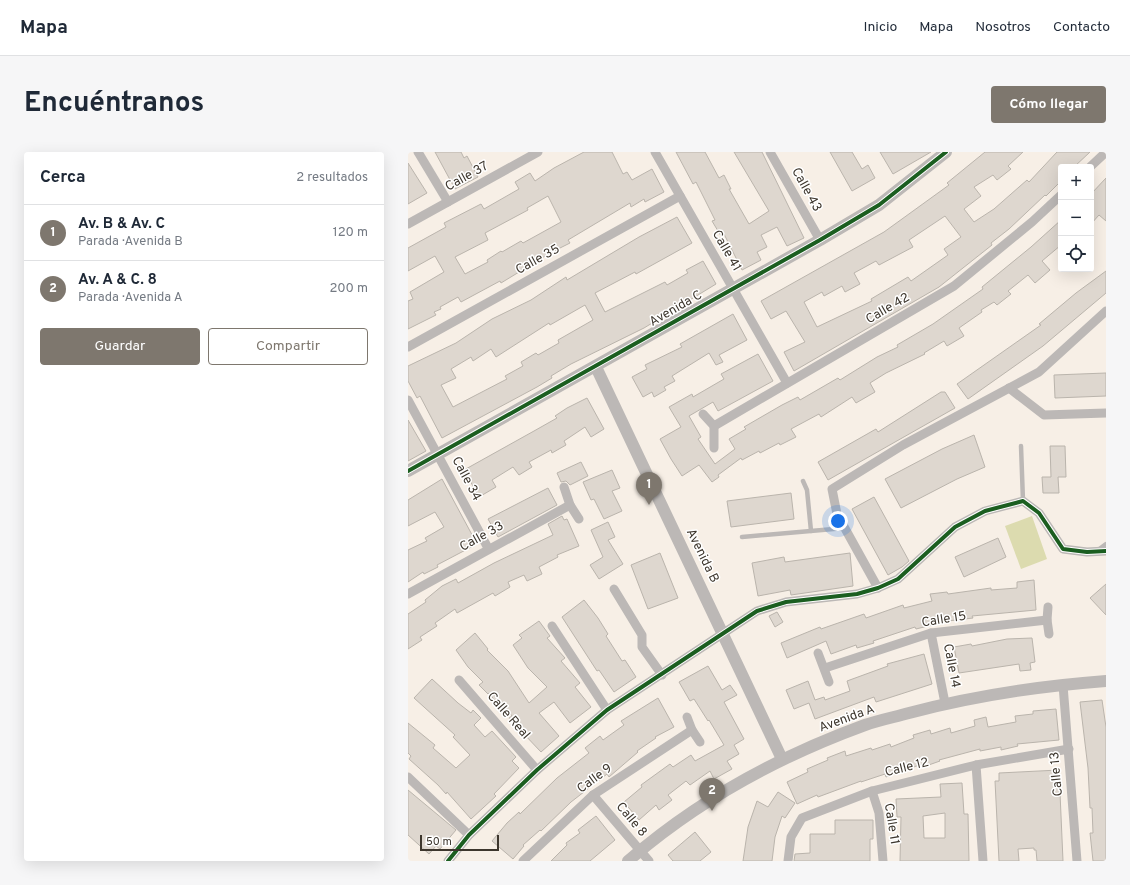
<!DOCTYPE html>
<html lang="es">
<head>
<meta charset="utf-8">
<style>
	body { margin:0; font-family:Overpass,sans-serif; background:#f6f6f7; color:#1f2937 }
	.controls { position:absolute; right:12px; top:12px; display:grid; overflow:hidden; border-radius:4px; box-shadow:0 4px 16px #0002 }
	.controls button { width:36px; height:36px; display:grid; place-items:center; padding:0; border:0; border-bottom:1px solid #e0e1e3; background:#fff; color:#1f2937; font:20px sans-serif }
	.scale { position:absolute; left:12px; bottom:10px; width:79px; box-sizing:border-box; padding-left:4px; border:2px solid #3d362d; border-top:0; font-size:11px; line-height:14px; white-space:nowrap; color:#3d362d; -webkit-text-stroke:3px #fff; paint-order:stroke }
	.you { position:absolute; left:430px; top:369px; width:14px; height:14px; margin:-10px; border:3px solid #fff; border-radius:50%; background:#1a73e8; box-shadow:0 0 0 6px #1a73e833 }
	.badge { display:grid; place-items:center; width:26px; height:26px; border-radius:50%; background:#7e776e; color:#fff; font-size:13px; font-weight:700 }
	.pin { position:absolute; translate:-50% -33px; filter:drop-shadow(0 1px 2px #0008) }
	.pin::after { content:''; position:absolute; top:21px; width:14px; height:12px; background:inherit; clip-path:polygon(0 0,100% 0,50% 100%) }
	.list { margin:0; padding:0; list-style:none }
	h2 { display:flex; justify-content:space-between; align-items:center; height:52px; margin:0; padding:0 16px; font-size:17px }
	h2 small { font-size:13px; font-weight:400; color:#747a83 }
	.list li { display:grid; grid-template-columns:26px 1fr auto; gap:12px; align-items:center; box-sizing:border-box; height:56px; padding:0 16px; border-top:1px solid #e0e1e3 }
	.list b { display:block; font-size:15px; white-space:nowrap }
	.list p { margin:0; font-size:13px; white-space:nowrap; color:#747a83 }
	.list em { font-size:13px; font-style:normal; color:#747a83 }
	.actions { display:flex; gap:8px; padding:12px 16px }
	.actions a { flex:1; padding:9px 0; border:1px solid #7e776e; border-radius:4px; text-align:center; font-size:14px; color:#7e776e }
	.actions .main { background:#7e776e; color:#fff }
	.icon { flex:none; width:22px; height:22px; fill:none; stroke:currentColor; stroke-width:2; stroke-linecap:round; stroke-linejoin:round }
	.map { position:relative; flex:none; width:698px; height:709px; overflow:hidden; border-radius:4px }
	header { display:flex; align-items:center; gap:24px; box-sizing:border-box; height:56px; padding:0 20px; background:#fff; border-bottom:1px solid #e0e1e3 }
	header strong { font-size:19px }
	nav { display:flex; gap:22px; margin-inline-start:auto; font-size:14px }
	.intro { display:flex; align-items:center; justify-content:space-between; box-sizing:border-box; height:96px; padding:0 24px }
	h1 { margin:0; font-size:28px }
	.button { padding:10px 18px; border-radius:4px; background:#7e776e; color:#fff; font-size:14px; font-weight:700 }
	main { display:flex; gap:24px; padding:0 24px }
	aside { flex:1; background:#fff; border-radius:4px; box-shadow:0 4px 16px #0002 }
	.map>svg:first-child { display:block }
</style>
</head>
<body>
<header>
<strong>Mapa</strong>
<nav><a>Inicio</a><a>Mapa</a><a>Nosotros</a><a>Contacto</a></nav>
</header>
<div class="intro"><h1>Encuéntranos</h1><a class="button">Cómo llegar</a></div>
<main>
<aside>
<h2>Cerca<small>2 resultados</small></h2>
<ul class="list">
<li><span class="badge">1</span><div><b>Av. B &amp; Av. C</b><p>Parada · Avenida B</p></div><em>120 m</em></li>
<li><span class="badge">2</span><div><b>Av. A &amp; C. 8</b><p>Parada · Avenida A</p></div><em>200 m</em></li>
</ul>
<div class="actions"><a class="main">Guardar</a><a>Compartir</a></div>
</aside>
<div class="map">
<svg width="698" height="709" viewBox="0 0 698 709">
	<rect width="100%" height="100%" fill="#f7efe6"/>
	<!-- green -->
	<path fill="#dcdbaf" d="M624 364 639 407 613 417 597 374Z"/>
	<!-- building -->
	<g fill="#ded7cf" stroke="#bab4ac" fill-rule="evenodd">
		<path d="M27 0H53L56 6 59 4 70 25 47 37Z"/>
		<path d="M176 0H204L215 22 219 20 224 28 244 17 256 40 237 50 236 47 223 55 222 51 160 88 162 91 144 100 93 131 92 129 53 150 50 145 32 155 33 157 26 160 28 163 0 177V149L5 147 2 140 36 120 27 104 0 119V96L38 75 36 71 73 52 76 57 111 37 107 30 122 21 127 29 146 16ZM140 44 153 70 115 91 113 89 94 100 93 99 79 108 80 110 57 122 47 105 80 88 77 81 120 58 119 56Z"/>
		<path d="M268 0H297L311 26 316 23 323 37H321L341 72 361 59 326 0H354L396 86 379 94 369 75 353 83 359 95 349 100 353 108 334 118 316 82 313 84 304 69 307 68 288 30 285 32Z"/>
		<path d="M422 0H444L454 17 460 13 467 26 444 39Z"/>
		<path d="M472 0H523L485 22Z"/>
		<path d="M577 0H615L600 14 603 17 589 28 585 23 566 35 573 44 556 57 566 70 586 57 619 28 621 30 649 0H682L666 15H653V29L638 44 637 43 601 77 583 91 584 93 531 135 386 219 376 200 397 190 378 159 363 167 353 149 476 80 541 33 539 31ZM537 64 553 85 536 97 540 103 503 129 500 125 463 147 464 149 409 175 396 150 414 140 416 144 434 134 437 140 452 132 446 121 468 109 471 113 505 95 501 88Z"/>
		<path d="M0 11 19 41 0 52Z"/>
		<path d="M698 26V69L691 63 683 72V42Z"/>
		<path d="M269 65 284 91 228 122 227 120 187 141 197 160 257 130 259 133 280 121 278 118 295 109 308 132 236 176 163 212 143 224 144 226 129 235 34 286 12 244 9 246 0 229V214L48 191 84 167 123 148 158 125 159 128 231 85ZM177 153 185 168 150 188 151 191 130 203 128 201 113 210 115 214 97 224 99 227 45 255 33 233 48 226 43 217 63 205 65 209 83 197 88 205 141 171 142 173Z"/>
		<path d="M653 68V93L634 109 642 118 627 131 620 123 600 139 603 142 589 153 586 150 573 158 574 160 551 176 556 184 539 194 536 189 516 201 517 202 478 221 462 231 467 240 448 251 444 245 413 265 411 262 383 277 388 285 372 293 371 291 352 301 351 299 334 308 333 306 310 323 311 325 304 330 291 313 274 324 263 307 252 287 273 275 261 255 284 242 285 245 316 227 313 222 350 202 365 229 310 259 305 250 281 264 293 285 290 287 307 312 327 297 321 287 338 277 336 275 374 253 390 245 392 248 430 226 432 228 469 205 490 195 489 193 525 172 575 137 574 135 623 95Z"/>
		<path d="M698 119V141L635 194 560 247 549 232 633 173 631 172 668 141Z"/>
		<path d="M325 162 339 188 311 203 315 210 308 213 301 201 264 224 267 229 256 235 258 238 246 245 244 240 235 245 224 225 239 217 237 213 274 195 272 192Z"/>
		<path d="M698 221V244L647 246 646 223Z"/>
		<path d="M533 240H537L547 256 420 328 410 310 468 277 470 280Z"/>
		<path d="M179 246 196 277 183 285 177 275 156 289 158 293 144 301 143 298 121 310 124 315 111 323 105 315 84 328 88 335 71 345 56 318 126 279 149 266 147 264 159 256Z"/>
		<path d="M0 268 18 299 0 309Z"/>
		<path d="M566 283 577 315 549 327 493 356 477 327 534 297Z"/>
		<path d="M642 294H657L658 325H650L651 341H635L634 325H643Z"/>
		<path d="M173 310 180 324 162 333 158 329 153 330 149 321Z"/>
		<path d="M204 318 212 336 204 339 214 359 196 367 186 347 183 348 175 330Z"/>
		<path d="M34 327 69 392 29 413 30 415 16 422 15 420 0 430V398L19 389 17 386 36 375 27 360 0 374V348Z"/>
		<path d="M140 336 149 353 90 385 80 367Z"/>
		<path d="M383 341 386 367 323 375 319 349Z"/>
		<path d="M466 345 501 409 494 415 480 423 444 357Z"/>
		<path d="M154 364 156 368 159 367 171 394 149 403 150 405 131 415 134 422 119 429 116 423 100 430 102 435 87 444 85 441 49 461 47 457 27 471 29 474 12 485 14 488 0 497V462L18 450 17 448 34 434 48 427 50 431 86 411 145 383 140 372Z"/>
		<path d="M200 370 207 385 200 388 215 412 191 427 182 413 195 405 183 378Z"/>
		<path d="M590 386 598 405 556 425 547 405Z"/>
		<path d="M252 401 270 446 240 457 223 413Z"/>
		<path d="M442 401 445 434 383 443 382 438 350 444 344 411 376 405 377 410Z"/>
		<path d="M626 428 628 458 564 464 565 466 523 471 524 473 508 477 507 475 465 489 466 491 449 496 448 493 423 502 418 489 379 506 373 491 412 475 413 477 456 462 458 466 495 453 496 456 524 449 522 442 539 440 540 442 583 436V438L609 436V430Z"/>
		<path d="M698 432V463L682 446Z"/>
		<path d="M176 448 190 466 200 482 198 484 214 509 217 508 228 525 206 540 191 518 189 519 154 465Z"/>
		<path d="M369 460 375 470 367 475 361 464Z"/>
		<path d="M131 469 142 484 139 486 157 506 153 509 172 531 167 535 183 555 162 571 146 550 131 561 151 584 133 600 115 581 113 583 101 566 104 564 94 551 91 554 81 541 80 542 71 533 75 530 60 515 48 498 67 481 80 497 79 498 100 519 121 551 139 535 120 516 105 493 114 486 111 483Z"/>
		<path d="M624 486 627 510 622 511 623 518 612 519 611 512 551 521 546 495 563 492 564 494 599 487Z"/>
		<path d="M516 502 524 532 468 550 466 545 407 567 401 551 386 557 378 538 400 529 407 548 416 545 417 548 442 539 439 529 480 514 479 512Z"/>
		<path d="M300 514 314 538 322 533 329 543 316 550 336 587 326 593 331 602 319 609 324 617 306 627 302 619 282 633 278 629 260 643 264 648 251 658 248 653 231 668 216 650 234 635 233 633 262 612 265 615 283 603 287 609 316 593 301 568 300 569 286 547 282 549 271 530Z"/>
		<path d="M24 527 50 551 63 561 65 558 73 566 66 573 77 585 84 579 108 605 104 609 111 616 86 642 88 644 63 667 39 640 38 642 30 633 1 607 3 604 0 601V571L27 593 25 596 48 616 62 603 45 585 47 583 6 546Z"/>
		<path d="M250 546 266 575 247 585 248 586 229 599 230 600 201 625 199 622 163 650 133 679 132 678 115 693 116 694 105 707 84 689 99 671 111 660 112 662 149 626 181 601 177 596 192 584 195 588 216 573 213 569Z"/>
		<path d="M694 548 698 575V709H685L682 681H685L684 656H682L680 616 672 550Z"/>
		<path d="M648 557 651 588 609 592 610 594 593 598V595L572 599V597L531 608 532 609 515 615 514 612 478 625 477 622 453 630V629L410 645 409 643 389 652 379 630 400 620 399 617 420 608 419 606 437 599 438 604 463 596 464 598 482 592 483 595 506 586 505 583 522 578 523 582 542 576 543 581 567 574 566 568 578 565 580 575 608 570 607 564 625 562V559Z"/>
		<path d="M651 618 655 709H629L628 698H626V696L610 697 611 709H591L587 629H591V621Z"/>
		<path d="M554 631 556 662H560L561 709H492L493 665H489L488 647 533 645 532 632ZM537 661V686H516L515 664Z"/>
		<path d="M0 638 48 678 32 697 28 694 21 702 0 683Z"/>
		<path d="M370 640 387 651 377 666 374 664 367 685 364 709H335L340 675 349 649 360 655Z"/>
		<path d="M188 664 207 688 182 709H143L159 693 158 691 172 681 170 678Z"/>
		<path d="M427 668H465V687H462V709H386L387 702 402 701V682H427Z"/>
		<path d="M287 680 303 700 292 709H265L260 703Z"/>
	</g>
	<g fill="none" stroke-linecap="round" stroke-linejoin="round">
		<!-- service -->
		<g stroke="#bcb8b6" stroke-width="4.5">
			<path d="M613 294 615 349"/>
			<path d="M395 329 399 338 403 379"/>
			<path d="M334 385 437 376"/>
			<path d="M690 398 698 392"/>
		</g>
		<!-- minor -->
		<g stroke="#bcb8b6" stroke-width="9">
			<path d="M10 0 40 50"/>
			<path d="M247 0 379 231"/>
			<path d="M362 0 412 88"/>
			<path d="M682 15 698 0"/>
			<path d="M0 72 130 0"/>
			<path d="M0 195 272 44"/>
			<path d="M601 236 636 263 698 261"/>
			<path d="M0 248 80 396"/>
			<path d="M295 262 306 274V296"/>
			<path d="M306 274 546 134 624 70 653 43"/>
			<path d="M156 335 162 353 171 367"/>
			<path d="M470 436 429 362 424 337 495 293 631 220 698 159"/>
			<path d="M206 437 234 483V495L254 523"/>
			<path d="M0 442 162 353"/>
			<path d="M640 455 639 468 641 482"/>
			<path d="M144 474 199 558"/>
			<path d="M523 481 537 551"/>
			<path d="M410 501 421 530"/>
			<path d="M417 516 523 481 639 468"/>
			<path d="M51 528 129 618"/>
			<path d="M655 533 669 709"/>
			<path d="M279 565 284 578 292 590"/>
			<path d="M568 613 575 709"/>
			<path d="M0 625 61 683"/>
			<path d="M464 639 471 661 475 709"/>
			<path d="M185 643 241 709"/>
			<path d="M40 709 61 683 129 618 199 558 349 459 378 450 449 442 470 436 490 427 547 375 577 359 615 349 631 361 655 397 679 400 698 399"/>
			<path d="M115 709 185 643 284 578"/>
			<path d="M380 709 383 685 394 666 464 639 568 613 661 597"/>
		</g>
		<!-- tertiary -->
		<g stroke="#bcb8b6" stroke-width="12">
			<path d="M188 215 374 607"/>
			<path d="M0 319 412 88 471 53 538 0"/>
			<path d="M220 709C289 649 372 604 457 573 471 568 487 565 501 561 565 544 632 534 698 529"/>
		</g>
		<!-- cycleway casing -->
		<g stroke="#fff" stroke-width="6">
			<g id="cycleway">
				<path d="M0 319 412 88 471 53 538 0"/>
				<path d="M40 709 61 683 129 618 199 558 349 459 378 450 449 442 470 436 490 427 547 375 577 359 615 349 631 361 655 397 679 400 698 399"/>
			</g>
		</g>
		<!-- cycleway -->
		<use href="#cycleway" stroke="#1b5e20" stroke-width="4"/>
	</g>
	<g text-anchor="middle" dominant-baseline="central" stroke-width="3" stroke-linejoin="round" paint-order="stroke">
		<!-- street labels -->
		<g font-size="13" fill="#3d362d" stroke="#fff">
			<text transform="translate(59 25) rotate(-29)">Calle 37</text>
			<text transform="translate(398 38) rotate(61)">Calle 43</text>
			<text transform="translate(318 99) rotate(60)">Calle 41</text>
			<text transform="translate(130 108) rotate(-29)">Calle 35</text>
			<text transform="translate(268 157) rotate(-30)">Avenida C</text>
			<text transform="translate(480 157) rotate(-30)">Calle 42</text>
			<text transform="translate(58 327) rotate(62)">Calle 34</text>
			<text transform="translate(74 385) rotate(-29)">Calle 33</text>
			<text transform="translate(294 404) rotate(64)">Avenida B</text>
			<text transform="translate(536 468) rotate(-9)">Calle 15</text>
			<text transform="translate(543 514) rotate(79)">Calle 14</text>
			<text transform="translate(100 564) rotate(49)">Calle Real</text>
			<text transform="translate(439 567) rotate(-20)">Avenida A</text>
			<text transform="translate(499 616) rotate(-14)">Calle 12</text>
			<text transform="translate(649 622) rotate(-95)">Calle 13</text>
			<text transform="translate(187 627) rotate(-36)">Calle 9</text>
			<text transform="translate(223 668) rotate(50)">Calle 8</text>
			<text transform="translate(483 672) rotate(81)">Calle 11</text>
		</g>
	</g>
</svg>
<div class="controls">
<button>+</button>
<button>−</button>
<button><svg class="icon" aria-label="locate" viewBox="0 0 24 24"><circle cx="12" cy="12" r="6"/><path d="M12 2v4M12 18v4M2 12h4M18 12h4"/></svg></button>
</div>
<div class="scale">50 m</div>
<div class="you"></div>
<div class="pin badge" style="left:241px;top:353px">1</div>
<div class="pin badge" style="left:304px;top:659px">2</div>
</div>
</main>
</body>
</html>
